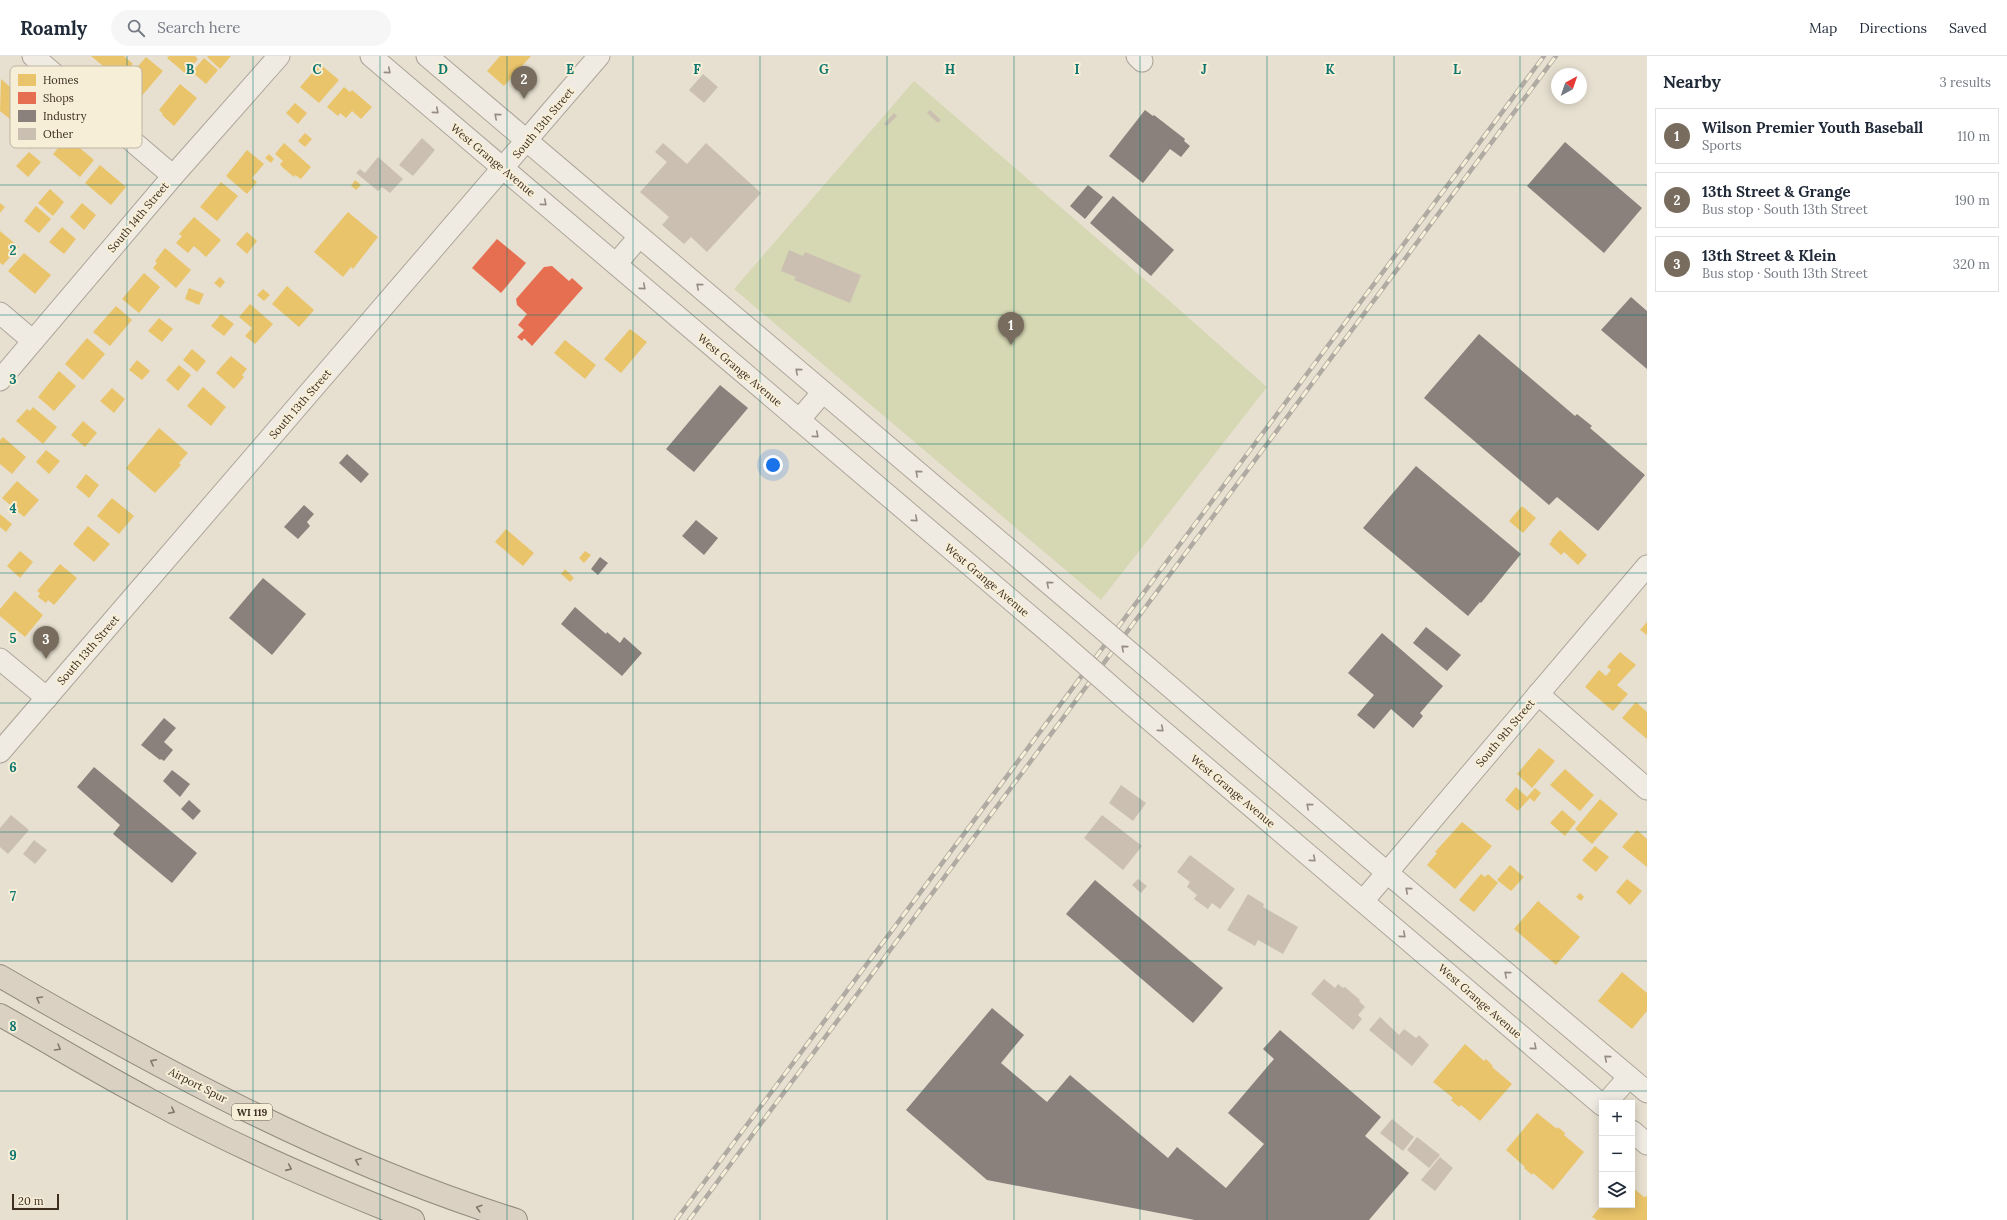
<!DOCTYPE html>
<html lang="en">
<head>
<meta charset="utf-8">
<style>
	body { margin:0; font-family:Lora,serif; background:#f6f6f7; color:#1f2937 }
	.controls { position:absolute; right:12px; bottom:12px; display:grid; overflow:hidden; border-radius:0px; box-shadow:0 2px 10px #0003 }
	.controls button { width:36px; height:36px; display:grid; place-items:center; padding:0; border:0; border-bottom:1px solid #e0e1e3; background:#fff; color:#1f2937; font:20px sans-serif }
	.compass { position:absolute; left:1551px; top:12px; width:36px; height:36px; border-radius:50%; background:#fff; box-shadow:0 2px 10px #0003; rotate:40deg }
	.scale { position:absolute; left:12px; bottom:10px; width:47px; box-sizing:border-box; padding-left:4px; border:2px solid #3d2e20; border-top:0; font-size:11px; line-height:14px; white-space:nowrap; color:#3d2e20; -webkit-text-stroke:3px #f7eed8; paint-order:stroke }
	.you { position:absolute; left:773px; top:409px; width:14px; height:14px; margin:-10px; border:3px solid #fff; border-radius:50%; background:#1a73e8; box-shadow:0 0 0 6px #1a73e833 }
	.badge { display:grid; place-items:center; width:26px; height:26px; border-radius:50%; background:#786c5e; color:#fff; font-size:13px; font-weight:700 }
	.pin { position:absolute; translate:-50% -33px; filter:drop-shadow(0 1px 2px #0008) }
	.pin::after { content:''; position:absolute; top:21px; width:14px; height:12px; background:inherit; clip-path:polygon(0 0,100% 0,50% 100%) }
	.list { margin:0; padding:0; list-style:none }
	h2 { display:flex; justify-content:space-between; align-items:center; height:52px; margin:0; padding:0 16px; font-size:17px }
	h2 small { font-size:13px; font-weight:400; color:#747a83 }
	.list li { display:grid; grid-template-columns:26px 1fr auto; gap:12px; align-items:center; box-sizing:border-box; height:56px; margin:0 8px 8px; padding:0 8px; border:1px solid #e0e1e3; border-radius:0px }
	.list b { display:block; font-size:15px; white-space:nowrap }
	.list p { margin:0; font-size:13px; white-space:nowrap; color:#747a83 }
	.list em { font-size:13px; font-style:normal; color:#747a83 }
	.icon { flex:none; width:22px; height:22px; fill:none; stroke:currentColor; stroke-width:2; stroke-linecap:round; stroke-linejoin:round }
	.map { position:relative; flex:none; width:1647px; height:1164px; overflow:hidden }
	header { display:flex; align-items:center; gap:24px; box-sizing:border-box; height:56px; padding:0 20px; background:#fff; border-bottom:1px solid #e0e1e3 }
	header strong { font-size:19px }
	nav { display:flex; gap:22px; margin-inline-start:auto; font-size:14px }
	.search { width:280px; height:36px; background:#f6f6f7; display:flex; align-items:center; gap:10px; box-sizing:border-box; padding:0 14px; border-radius:22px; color:#747a83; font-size:15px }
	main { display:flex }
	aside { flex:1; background:#fff }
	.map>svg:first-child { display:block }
</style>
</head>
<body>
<header>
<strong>Roamly</strong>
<div class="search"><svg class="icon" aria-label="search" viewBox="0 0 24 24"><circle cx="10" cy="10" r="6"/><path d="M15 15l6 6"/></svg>Search here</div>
<nav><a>Map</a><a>Directions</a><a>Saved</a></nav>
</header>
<main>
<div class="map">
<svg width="1647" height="1164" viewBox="0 0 1647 1164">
	<rect width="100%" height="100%" fill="#e7e0d1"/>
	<!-- green -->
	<path fill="#d6d7b3" d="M914 25 1173 248 1267 331 1101 544 734 233Z"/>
	<!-- homes -->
	<g fill="#e9c46a">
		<path d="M91 0H124L133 8 121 21 110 12 108 14Z"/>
		<path d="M169 0H195L198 3 186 18 167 2Z"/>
		<path d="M208 0H231L220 13 207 1Z"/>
		<path d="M500 0H531L504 30 487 15Z"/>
		<path d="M146 1 163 15 140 42 128 31 130 29 125 25Z"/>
		<path d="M204 2 218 14 206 28 192 16Z"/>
		<path d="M320 8 339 24 319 47 300 31Z"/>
		<path d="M1 23 26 45 10 63 0 55Z"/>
		<path d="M180 28 197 42 174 70 162 59 163 58 159 54Z"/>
		<path d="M344 31 350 36 352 34 372 51 361 63 352 55 346 62 340 57 338 60 327 51Z"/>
		<path d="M295 47 307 57 298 68 286 57Z"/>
		<path d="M34 53 52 68 31 93 13 78Z"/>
		<path d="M305 77 312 83 305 91 298 85Z"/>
		<path d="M67 81 94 104 80 121 53 98Z"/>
		<path d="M284 87 311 111 301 123 295 119 294 121 282 111 280 108 283 105 275 98Z"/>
		<path d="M247 94 264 108 252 122 257 126 247 138 226 120Z"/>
		<path d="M29 96 41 106 28 121 16 110Z"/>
		<path d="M269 98 274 103 271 107 265 102Z"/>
		<path d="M100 109 126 131 111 149 85 127Z"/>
		<path d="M355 124 361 129 356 134 351 130Z"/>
		<path d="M221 126 238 140 217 165 200 151Z"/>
		<path d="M50 133 64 146 53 160 38 147Z"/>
		<path d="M0 147 5 151 0 157Z"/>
		<path d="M82 147 96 159 84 174 70 161Z"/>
		<path d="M36 150 51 163 39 177 24 165Z"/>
		<path d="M348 156 378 181 353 213 351 211 343 221 314 196Z"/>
		<path d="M194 161 221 184 206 201 194 190 188 197 176 187 182 180 179 178Z"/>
		<path d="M62 171 76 183 64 198 49 186Z"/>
		<path d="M0 175 19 191 3 209 0 207Z"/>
		<path d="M247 176 257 185 247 198 236 188Z"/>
		<path d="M165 192 191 214 176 232 153 212 157 207 155 205Z"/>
		<path d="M24 197 51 219 35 238 8 215Z"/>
		<path d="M144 217 160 231 139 257 122 243Z"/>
		<path d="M220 221 225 226 220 232 214 227Z"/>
		<path d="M287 230 314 254 299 271 272 248Z"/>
		<path d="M189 232 204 238 199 249 185 243Z"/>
		<path d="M263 233 270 239 264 245 257 239Z"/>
		<path d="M250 248 273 268 255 288 245 280 252 272 239 261Z"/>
		<path d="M116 250 132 264 110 290 93 276Z"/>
		<path d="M221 258 234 268 224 280 211 270Z"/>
		<path d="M159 262 173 273 162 286 148 275Z"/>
		<path d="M630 273 647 286 621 317 604 303Z"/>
		<path d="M87 282 105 298 83 324 65 308Z"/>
		<path d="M565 284 596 309 585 323 554 297Z"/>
		<path d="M192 293 206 305 197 316 183 304Z"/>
		<path d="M231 300 247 313 242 319 244 321 234 333 216 317Z"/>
		<path d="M137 304 150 315 142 324 129 314Z"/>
		<path d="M179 309 191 319 178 335 166 324Z"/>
		<path d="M59 315 76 330 54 355 38 341Z"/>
		<path d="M203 331 226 351 211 370 187 350Z"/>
		<path d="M112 332 125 343 114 357 100 345Z"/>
		<path d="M33 351 57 371 43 388 16 365 27 353 30 355Z"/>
		<path d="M83 365 97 377 85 391 71 379Z"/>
		<path d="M159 372 188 397 179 407 181 409 155 437 126 412Z"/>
		<path d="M3 381 26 401 12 418 0 408V384Z"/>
		<path d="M46 394 60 405 49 418 36 406Z"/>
		<path d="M86 418 99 429 89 442 76 431Z"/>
		<path d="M17 425 39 444 24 461 2 442Z"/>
		<path d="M112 442 134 460 119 478 97 460Z"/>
		<path d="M1522 450 1536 462 1523 477 1509 465Z"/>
		<path d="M0 458 12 468 6 476 0 471Z"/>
		<path d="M88 470 110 488 94 506 73 488Z"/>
		<path d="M506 473 534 497 523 510 495 486Z"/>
		<path d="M1560 474 1587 499 1578 509 1564 496 1561 499 1549 488 1552 485 1551 484Z"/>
		<path d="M20 495 33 506 20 522 7 510Z"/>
		<path d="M585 495 591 499 584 507 579 502Z"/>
		<path d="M60 508 77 522 54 549 48 544 46 547 38 541 40 537 37 535Z"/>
		<path d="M565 513 574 522 570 526 561 518Z"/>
		<path d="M15 535 43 559 25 581 0 560V553Z"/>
		<path d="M1647 566V579L1640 574Z"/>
		<path d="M1620 596 1636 609 1617 629 1628 638 1613 655 1585 631 1599 614 1606 620 1611 614 1607 611Z"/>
		<path d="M1636 646 1647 656V683L1622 662Z"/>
		<path d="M1539 692 1555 705 1532 732 1517 718Z"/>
		<path d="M1565 713 1594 739 1580 755 1550 729Z"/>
		<path d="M1516 731 1527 741 1535 732 1541 737 1534 746 1530 742 1518 755 1505 744Z"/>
		<path d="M1600 743 1618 758 1592 788 1575 773Z"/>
		<path d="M1562 754 1576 766 1565 780 1550 767Z"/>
		<path d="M1462 766 1492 790 1455 833 1427 809 1437 797 1435 796Z"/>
		<path d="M1637 774 1647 783V811L1622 791Z"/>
		<path d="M1595 790 1609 801 1596 816 1582 804Z"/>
		<path d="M1510 809 1524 821 1511 835 1497 824Z"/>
		<path d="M1481 818 1485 821 1488 818 1498 827 1474 856 1459 844Z"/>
		<path d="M1627 823 1642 835 1630 849 1616 836Z"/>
		<path d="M1580 837 1584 841 1581 845 1576 841Z"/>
		<path d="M1538 845 1580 881 1556 909 1514 873Z"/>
		<path d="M1622 916 1647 937V955L1632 973 1598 945Z"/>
		<path d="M1465 988 1484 1005 1486 1003 1493 1010 1492 1011 1512 1028 1480 1065 1461 1049 1459 1051 1451 1044 1453 1042 1433 1026Z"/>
		<path d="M1537 1057 1557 1073 1558 1071 1565 1077 1564 1079 1584 1096 1553 1134 1533 1117 1532 1119 1524 1112 1525 1111 1506 1094Z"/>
		<path d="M1632 1131 1644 1141 1647 1140V1164H1597L1592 1161 1602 1149H1632Z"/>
	</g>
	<!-- shops -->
	<g fill="#e76f51">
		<path d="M497 183 526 207 501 237 472 212Z"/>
		<path d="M552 210 569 225 572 222 583 232 532 290 524 282 522 285 517 281 524 274 518 269 527 258 517 249 516 243 544 211Z"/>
	</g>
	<!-- industry -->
	<g fill="#8a817c">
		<path d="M1145 54 1153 60 1154 59 1185 83 1184 85 1190 90 1181 101 1170 93 1143 127 1109 100Z"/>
		<path d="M1565 86 1642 152 1604 197 1527 130Z"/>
		<path d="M1088 129 1103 141 1085 163 1070 150Z"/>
		<path d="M1113 140 1174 194 1151 220 1090 167Z"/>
		<path d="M1631 241 1647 255V313L1601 274Z"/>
		<path d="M1479 278 1575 360 1577 358 1592 370 1590 372 1645 419 1598 475 1557 441 1549 449 1424 342Z"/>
		<path d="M720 329 748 352 694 416 666 393Z"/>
		<path d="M347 398 369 418 361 427 339 407Z"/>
		<path d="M1416 410 1521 498 1481 547 1480 546 1468 560 1363 472Z"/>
		<path d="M304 449 314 458 307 466 310 470 298 483 284 471Z"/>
		<path d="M696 464 718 482 704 499 682 480Z"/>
		<path d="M600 501 608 507 598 519 591 513Z"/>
		<path d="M263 522 306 558 272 599 229 562Z"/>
		<path d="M575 551 606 578 607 576 620 587 624 581 642 597 622 620 561 568Z"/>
		<path d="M1426 571 1461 599 1447 615 1413 587Z"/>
		<path d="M1382 577 1443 630 1420 657 1423 660 1413 672 1391 653 1374 673 1357 659 1374 639 1348 617Z"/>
		<path d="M164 662 176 672 164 686 173 694 164 705 161 703 160 704 141 689Z"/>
		<path d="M94 711 197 797 172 827 113 778 120 769 77 731Z"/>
		<path d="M172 714 190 728 180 741 163 725Z"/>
		<path d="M189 744 201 755 193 764 181 753Z"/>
		<path d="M1095 824 1223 932 1193 967 1066 858Z"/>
		<path d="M992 952 1024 979 1001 1007 1047 1046 1070 1019 1168 1102 1177 1091 1226 1132 1264 1088 1228 1057 1274 1003 1263 993 1280 974 1381 1061 1365 1080 1409 1117 1369 1164H1195L987 1124 906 1054Z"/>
	</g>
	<!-- building -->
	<g fill="#cbbfb2">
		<path d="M703 18 718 31 704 47 689 34Z"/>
		<path d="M930 54 941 64 938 67 927 57Z"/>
		<path d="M894 57 897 60 887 70 884 68Z"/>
		<path d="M422 82 435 94 413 120 399 109Z"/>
		<path d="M663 87 687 108 706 87 761 137 707 196 691 181 684 188 662 169 669 161 640 136 667 106 655 96Z"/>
		<path d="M378 101 403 123 390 137 382 131 378 135 356 117 360 113 365 117Z"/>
		<path d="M789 194 803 200 805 196 861 219 850 247 794 224 796 221 781 215Z"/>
		<path d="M1121 729 1146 747 1133 765 1109 747Z"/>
		<path d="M11 759 29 774 8 798 0 791V772Z"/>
		<path d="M1102 759 1142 790 1123 814 1084 782Z"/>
		<path d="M34 784 47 794 35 808 23 798Z"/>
		<path d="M1190 799 1235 833 1220 853 1212 847 1208 853 1194 843 1197 839 1187 831 1190 826 1177 816Z"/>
		<path d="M1138 823 1147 830 1141 837 1132 829Z"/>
		<path d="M1248 838 1264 848 1263 851 1298 871 1283 898 1258 884 1255 890 1227 874Z"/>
		<path d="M1324 923 1335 932 1338 928 1343 932 1345 931 1360 944 1359 945 1365 951 1358 959 1362 963 1353 974 1311 938Z"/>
		<path d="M1380 961 1399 979 1404 973 1416 982 1419 979 1429 989 1412 1010 1369 974Z"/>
		<path d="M1392 1063 1414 1081 1403 1095 1380 1077Z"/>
		<path d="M1417 1081 1440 1099 1429 1112 1407 1094Z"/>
		<path d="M1440 1101 1453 1112 1435 1135 1421 1124Z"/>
	</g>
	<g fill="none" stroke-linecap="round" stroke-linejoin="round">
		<!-- minor casing -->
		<g stroke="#ada599" stroke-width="23">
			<g id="minor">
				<path d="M33 0 173 120"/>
				<path d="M371 0 1058 584"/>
				<path d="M427 0 1079 553"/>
				<path d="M1137 0 1142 5"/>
				<path d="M616 208 639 181"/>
				<path d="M0 257 33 285"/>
				<path d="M0 324 173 120 279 0"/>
				<path d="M799 364 823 336"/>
				<path d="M0 603 47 642"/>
				<path d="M1154 617 1371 803 1647 1036"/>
				<path d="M1538 638 1647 733"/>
				<path d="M1131 648 1602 1049"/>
				<path d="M0 696 599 0"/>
				<path d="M1363 845 1647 510"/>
				<path d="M1606 1047 1629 1021"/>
				<path d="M1632 1075 1647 1088"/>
			</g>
		</g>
		<!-- highway casing -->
		<g stroke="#928b80" stroke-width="24">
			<g id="highway">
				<path d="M0 920C165 1016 334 1107 516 1164"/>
				<path d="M0 959C50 987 99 1017 150 1044 234 1090 324 1129 413 1164"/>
			</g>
		</g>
		<!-- minor -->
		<use href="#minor" stroke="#efebe3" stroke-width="21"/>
		<!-- highway -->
		<use href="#highway" stroke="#dad1c2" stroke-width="22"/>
		<!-- rail casing -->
		<g stroke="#afaaa2" stroke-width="4.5">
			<g id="rail">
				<path d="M676 1164 1544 0"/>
				<path d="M689 1164 1556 0"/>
			</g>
		</g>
		<!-- rail -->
		<use href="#rail" stroke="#f7eed8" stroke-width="3" stroke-dasharray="9" stroke-linecap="butt"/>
		<!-- minor-bridge casing -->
		<g stroke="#ada599" stroke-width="23" stroke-linecap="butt">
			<g id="minor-bridge">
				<path d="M1079 553 1154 617"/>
				<path d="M1058 584 1131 648"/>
			</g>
		</g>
		<!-- minor-bridge -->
		<use href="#minor-bridge" stroke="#efebe3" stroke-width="21"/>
	</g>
	<!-- one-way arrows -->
	<defs><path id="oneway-chevron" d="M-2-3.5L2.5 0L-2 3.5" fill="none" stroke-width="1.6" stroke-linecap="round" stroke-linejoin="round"/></defs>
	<g stroke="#968c82">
		<use href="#oneway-chevron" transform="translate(388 15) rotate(40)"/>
		<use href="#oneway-chevron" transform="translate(436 55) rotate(40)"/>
		<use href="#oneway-chevron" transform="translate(497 60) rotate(-139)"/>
		<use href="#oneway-chevron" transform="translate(544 147) rotate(40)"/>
		<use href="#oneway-chevron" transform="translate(699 230) rotate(-140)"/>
		<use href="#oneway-chevron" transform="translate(643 231) rotate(41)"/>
		<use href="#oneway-chevron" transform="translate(798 315) rotate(-139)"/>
		<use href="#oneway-chevron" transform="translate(816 379) rotate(40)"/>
		<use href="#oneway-chevron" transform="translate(918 417) rotate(-140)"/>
		<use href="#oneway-chevron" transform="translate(915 463) rotate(40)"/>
		<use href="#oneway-chevron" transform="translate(1049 528) rotate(-140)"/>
		<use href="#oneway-chevron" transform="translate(1124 592) rotate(-139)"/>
		<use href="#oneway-chevron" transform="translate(1161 673) rotate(40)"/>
		<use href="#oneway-chevron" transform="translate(1309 750) rotate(-139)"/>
		<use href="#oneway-chevron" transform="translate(1313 803) rotate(40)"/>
		<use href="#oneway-chevron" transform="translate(1408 834) rotate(-140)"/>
		<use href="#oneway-chevron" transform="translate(1403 879) rotate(41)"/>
		<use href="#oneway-chevron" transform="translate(1507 918) rotate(-140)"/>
		<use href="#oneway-chevron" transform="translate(1534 991) rotate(41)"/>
		<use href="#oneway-chevron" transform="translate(1607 1002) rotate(-140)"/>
	</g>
	<g stroke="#847769">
		<use href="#oneway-chevron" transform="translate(39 943) rotate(-150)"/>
		<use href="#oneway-chevron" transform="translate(58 992) rotate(30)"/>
		<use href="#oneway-chevron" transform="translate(153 1006) rotate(-153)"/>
		<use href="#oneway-chevron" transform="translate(172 1055) rotate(27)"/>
		<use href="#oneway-chevron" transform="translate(358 1105) rotate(-157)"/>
		<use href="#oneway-chevron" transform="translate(289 1112) rotate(24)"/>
		<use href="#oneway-chevron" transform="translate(479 1152) rotate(-163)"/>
	</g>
	<!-- grid -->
	<path fill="none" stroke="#0f766e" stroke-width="1" stroke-opacity="0.55" d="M127 0V1164M253 0V1164M380 0V1164M507 0V1164M633 0V1164M760 0V1164M887 0V1164M1014 0V1164M1140 0V1164M1267 0V1164M1394 0V1164M1520 0V1164M0 129H1647M0 259H1647M0 388H1647M0 517H1647M0 647H1647M0 776H1647M0 905H1647M0 1035H1647"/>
	<g text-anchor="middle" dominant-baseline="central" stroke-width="4" stroke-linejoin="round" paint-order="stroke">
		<!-- shield labels -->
		<rect fill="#f7eed8" stroke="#756857" stroke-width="1" x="232" y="1048" width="40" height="16" rx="3"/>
		<g font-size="10" font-weight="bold" fill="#3d2e20">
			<text x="252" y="1056">WI 119</text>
		</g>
		<!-- street labels -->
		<g font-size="11" fill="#3d2e20" stroke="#f7eed8">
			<text transform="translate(543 67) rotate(-50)">South 13th Street</text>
			<text transform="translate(493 104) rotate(40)">West Grange Avenue</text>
			<text transform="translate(138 161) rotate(-50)">South 14th Street</text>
			<text transform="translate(740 314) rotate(40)">West Grange Avenue</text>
			<text transform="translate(300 348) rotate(-49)">South 13th Street</text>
			<text transform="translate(987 524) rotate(40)">West Grange Avenue</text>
			<text transform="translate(88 594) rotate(-49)">South 13th Street</text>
			<text transform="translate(1505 677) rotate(-50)">South 9th Street</text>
			<text transform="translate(1233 735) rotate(40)">West Grange Avenue</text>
			<text transform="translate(1480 945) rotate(41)">West Grange Avenue</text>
			<text transform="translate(198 1029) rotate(27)">Airport Spur</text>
		</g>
	</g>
	<!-- legend -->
	<rect x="10" y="10" width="132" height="82" rx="6" fill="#f7eed8" stroke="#bfb4a1" stroke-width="1"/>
	<rect x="18" y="18" width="18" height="12" fill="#e9c46a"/>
	<rect x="18" y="36" width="18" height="12" fill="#e76f51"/>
	<rect x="18" y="54" width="18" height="12" fill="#8a817c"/>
	<rect x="18" y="72" width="18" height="12" fill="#cbbfb2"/>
	<g font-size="11" fill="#3d2e20">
		<text x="43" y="28">Homes</text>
		<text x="43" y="46">Shops</text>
		<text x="43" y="64">Industry</text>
		<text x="43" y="82">Other</text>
	</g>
	<g font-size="13" text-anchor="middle" font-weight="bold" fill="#0f766e" stroke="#f7eed8" stroke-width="4" stroke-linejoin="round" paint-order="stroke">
		<text x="190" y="18">B</text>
		<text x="317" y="18">C</text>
		<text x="443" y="18">D</text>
		<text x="570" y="18">E</text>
		<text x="697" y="18">F</text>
		<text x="824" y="18">G</text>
		<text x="950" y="18">H</text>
		<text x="1077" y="18">I</text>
		<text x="1204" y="18">J</text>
		<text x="1330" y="18">K</text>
		<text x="1457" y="18">L</text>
		<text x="13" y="199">2</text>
		<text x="13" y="328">3</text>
		<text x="13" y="457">4</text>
		<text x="13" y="587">5</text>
		<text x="13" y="716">6</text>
		<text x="13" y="845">7</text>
		<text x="13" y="975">8</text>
		<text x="13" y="1104">9</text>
	</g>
</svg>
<div class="controls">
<button>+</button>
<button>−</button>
<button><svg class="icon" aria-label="layers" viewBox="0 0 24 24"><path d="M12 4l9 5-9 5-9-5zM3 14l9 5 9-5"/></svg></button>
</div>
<svg class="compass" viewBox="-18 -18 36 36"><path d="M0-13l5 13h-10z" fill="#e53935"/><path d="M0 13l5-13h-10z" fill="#747a83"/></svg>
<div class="scale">20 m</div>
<div class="you"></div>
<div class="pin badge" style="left:1011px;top:289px">1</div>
<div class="pin badge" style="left:524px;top:43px">2</div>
<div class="pin badge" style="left:46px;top:603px">3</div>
</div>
<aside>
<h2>Nearby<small>3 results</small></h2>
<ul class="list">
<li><span class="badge">1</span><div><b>Wilson Premier Youth Baseball</b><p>Sports</p></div><em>110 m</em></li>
<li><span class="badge">2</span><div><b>13th Street &amp; Grange</b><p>Bus stop · South 13th Street</p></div><em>190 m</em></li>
<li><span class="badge">3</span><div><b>13th Street &amp; Klein</b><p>Bus stop · South 13th Street</p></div><em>320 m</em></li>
</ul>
</aside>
</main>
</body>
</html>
